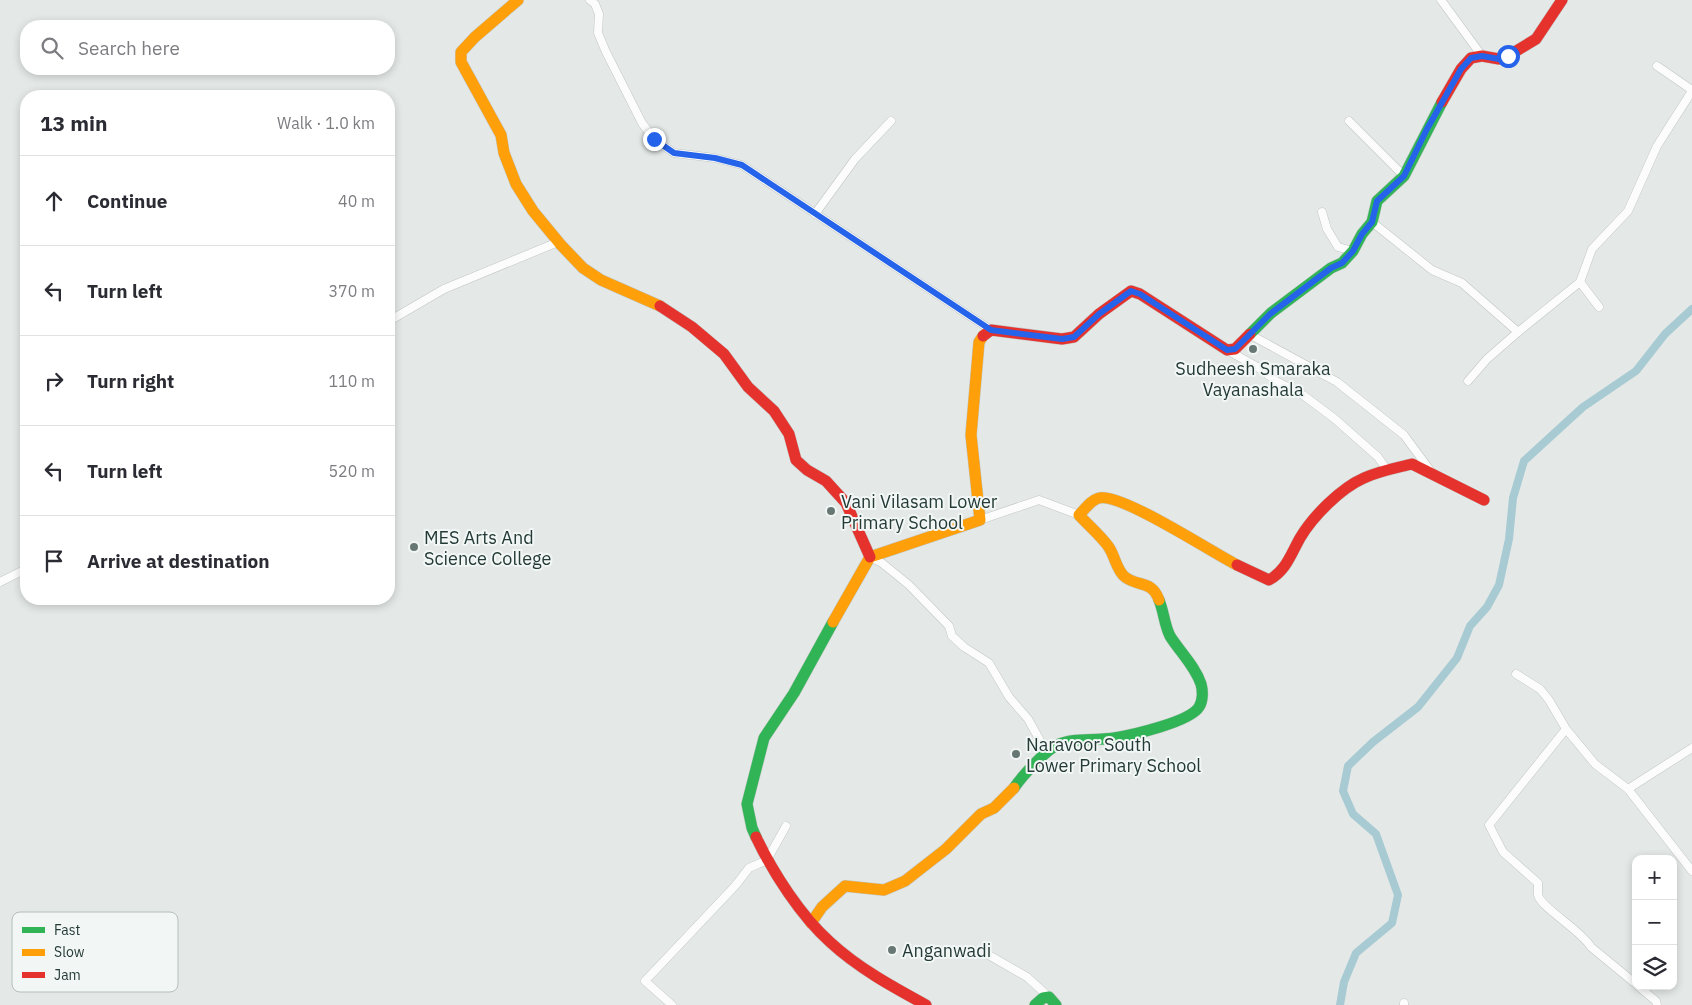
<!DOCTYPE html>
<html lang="en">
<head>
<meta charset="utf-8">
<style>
	body { margin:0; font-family:"IBM Plex Sans",sans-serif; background:#f2f2f3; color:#2b2b33 }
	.controls { position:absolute; right:15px; bottom:15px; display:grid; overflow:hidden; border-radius:10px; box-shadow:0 2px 8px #0003 }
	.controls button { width:45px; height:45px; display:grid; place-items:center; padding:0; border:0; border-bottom:1px solid #e1e1e2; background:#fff; color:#2b2b33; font:25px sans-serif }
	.stop { position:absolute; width:15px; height:15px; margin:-11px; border:4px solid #2563eb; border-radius:50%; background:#fff }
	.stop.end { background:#2563eb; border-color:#fff; box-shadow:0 1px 5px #0008 }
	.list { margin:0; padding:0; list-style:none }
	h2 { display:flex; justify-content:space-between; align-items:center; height:65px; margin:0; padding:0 20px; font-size:21px }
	h2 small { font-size:16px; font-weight:400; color:#7c7c81 }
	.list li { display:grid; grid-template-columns:32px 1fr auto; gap:15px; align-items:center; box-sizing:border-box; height:90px; padding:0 20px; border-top:1px solid #e1e1e2 }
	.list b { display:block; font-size:19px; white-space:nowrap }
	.list em { font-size:16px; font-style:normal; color:#7c7c81 }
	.icon { flex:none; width:28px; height:28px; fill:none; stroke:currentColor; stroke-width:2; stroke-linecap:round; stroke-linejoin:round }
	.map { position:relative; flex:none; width:1692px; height:1005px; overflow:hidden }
	.search { position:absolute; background:#fff; box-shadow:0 2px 8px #0003; left:20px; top:20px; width:375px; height:55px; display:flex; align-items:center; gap:12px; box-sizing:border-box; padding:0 18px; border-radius:20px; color:#7c7c81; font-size:19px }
	.panel { position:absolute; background:#fff; box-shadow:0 2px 8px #0003; left:20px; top:90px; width:375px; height:515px; border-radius:20px }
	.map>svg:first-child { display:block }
</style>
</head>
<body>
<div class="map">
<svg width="1692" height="1005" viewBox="0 0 1692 1005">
	<rect width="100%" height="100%" fill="#e4e9e7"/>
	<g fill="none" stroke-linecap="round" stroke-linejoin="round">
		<!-- canal -->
		<path stroke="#a8cad3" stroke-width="8" d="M1340 1005 1344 982 1356 953 1392 923 1398 895 1376 834 1353 814 1343 791 1348 766 1373 742 1418 707 1457 658 1470 626 1487 607 1499 585 1509 539 1513 498 1524 461 1583 407 1636 371 1665 334 1692 309"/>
		<!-- street casing -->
		<g stroke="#c1c6c4" stroke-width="9">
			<g id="street">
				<path d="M590 0 595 4 599 14 598 33 606 52 642 123 654 139 674 153 715 158 742 165 991 330"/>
				<path d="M1441 0 1482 56"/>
				<path d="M1657 66 1692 90"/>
				<path d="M1349 121 1404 176"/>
				<path d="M1322 212 1327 229 1338 247 1353 251"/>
				<path d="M815 214 855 159 891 121"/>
				<path d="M1372 222 1432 270 1462 283 1518 332"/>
				<path d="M1580 282 1599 307"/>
				<path d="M389 321 444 289 558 242"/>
				<path d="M1249 334 1337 382 1404 435 1432 473"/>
				<path d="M1227 350 1259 368 1276 381 1303 395 1335 419 1378 457 1388 471"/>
				<path d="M1468 381 1487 359 1518 332 1580 282 1592 249 1628 211 1657 146 1692 91"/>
				<path d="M980 520 1039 500 1079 515"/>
				<path d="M870 557 882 563 909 585 949 626 952 636 964 647 989 663 1009 697 1028 719 1047 753"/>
				<path d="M0 582 26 569"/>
				<path d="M360 599 361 600H376"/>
				<path d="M1516 674 1540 689 1549 700 1566 729 1595 764 1628 789 1692 871"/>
				<path d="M1566 729 1489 825 1503 852 1538 883C1538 886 1538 891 1538 895 1541 908 1581 930 1591 947L1636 984"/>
				<path d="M1628 789 1692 748"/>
				<path d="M987 954 1027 977 1049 997"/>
				<path d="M1638 986 1656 1001 1657 1005"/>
				<path d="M672 1005 645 981 735 886 749 868 767 860 786 826"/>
				<path d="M1404 1005V1003"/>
			</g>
		</g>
		<!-- fast casing -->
		<g stroke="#c0c6c4" stroke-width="12">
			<g id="fast">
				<path d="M1250 334 1271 313 1331 268 1342 263 1353 251 1362 234 1372 222 1377 201 1404 176 1442 102"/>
				<path d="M1014 788C1022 776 1045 751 1057 745 1074 737 1096 741 1114 738 1132 735 1190 722 1199 707 1203 701 1203 691 1201 684 1195 666 1180 652 1170 636 1164 624 1164 612 1159 600"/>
				<path d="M756 837 752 828 747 804 764 738 794 693 833 622"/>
				<path d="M1035 1005 1043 998 1049 997 1056 1005"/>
			</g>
		</g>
		<!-- slow casing -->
		<g stroke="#c0c6c4" stroke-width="12">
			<g id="slow">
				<path d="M518 0 475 37 461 52V62L501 135 504 153 516 184 533 211 561 245 583 268 601 280 660 306"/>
				<path d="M1159 600C1152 580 1138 587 1125 577 1116 570 1115 555 1108 546 1100 535 1088 525 1079 515 1085 509 1091 500 1099 498 1120 492 1213 553 1237 565"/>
				<path d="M833 622 870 557 980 520 971 435 979 342 983 336"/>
				<path d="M811 923 822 907 845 886 884 890 905 881 946 849 981 814 994 808 1014 788"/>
			</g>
		</g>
		<!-- jam casing -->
		<g stroke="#c0c6c4" stroke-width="12">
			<g id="jam">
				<path d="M1442 102 1461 69 1471 58 1482 56 1499 59 1508 56 1536 39 1562 0"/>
				<path d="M660 306 692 327 724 354 748 387 774 411 789 434 796 460 807 470 826 481 846 503 870 557"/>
				<path d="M983 336 991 330 1062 339 1074 337 1099 314 1131 291 1140 294 1227 350 1235 349 1250 334"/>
				<path d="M1237 565 1269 580C1286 571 1291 554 1300 538 1313 516 1341 488 1364 478 1379 471 1396 468 1412 464L1484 500"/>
				<path d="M756 837C773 873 801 916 830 942 858 968 893 987 926 1005"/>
			</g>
		</g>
		<!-- street -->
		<use href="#street" stroke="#fbfcfb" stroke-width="8"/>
		<!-- fast -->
		<use href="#fast" stroke="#30b455" stroke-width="11"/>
		<!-- slow -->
		<use href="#slow" stroke="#ff9f0a" stroke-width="11"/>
		<!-- jam -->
		<use href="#jam" stroke="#e5322d" stroke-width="11"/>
	</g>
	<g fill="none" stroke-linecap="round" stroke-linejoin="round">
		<!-- route -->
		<path stroke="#2563eb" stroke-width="6" d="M654 139 674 153 715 158 742 165 991 330 1062 339 1074 337 1099 314 1131 291 1140 294 1227 350 1235 349 1270 314 1331 268 1342 263 1353 251 1362 234 1372 222 1377 201 1404 176 1427 129 1461 69 1471 58 1482 56 1499 59 1508 56"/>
	</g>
	<!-- markers -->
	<g fill="#677774" stroke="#f2f7f5" stroke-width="2">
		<circle cx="1253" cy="349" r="5"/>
		<circle cx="831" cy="511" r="5"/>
		<circle cx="414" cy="547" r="5"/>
		<circle cx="1016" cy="754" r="5"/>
		<circle cx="892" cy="950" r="5"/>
	</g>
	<g text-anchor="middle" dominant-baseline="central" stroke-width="4" stroke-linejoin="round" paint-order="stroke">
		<!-- poi labels -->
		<g font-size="18" fill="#243a36" stroke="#f2f7f5" text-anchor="start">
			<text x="1253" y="368" text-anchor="middle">Sudheesh Smaraka<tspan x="1253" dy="21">Vayanashala</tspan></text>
			<text x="841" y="501">Vani Vilasam Lower<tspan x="841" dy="21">Primary School</tspan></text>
			<text x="424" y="537">MES Arts And<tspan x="424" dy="21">Science College</tspan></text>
			<text x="1026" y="744">Naravoor South<tspan x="1026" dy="21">Lower Primary School</tspan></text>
			<text x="902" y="950">Anganwadi</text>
		</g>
	</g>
	<!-- legend -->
	<rect x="12" y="912" width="166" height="80" rx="8" fill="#f2f7f5" stroke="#b4bebc" stroke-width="1"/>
	<rect x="22" y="927" width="23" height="6" fill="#30b455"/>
	<rect x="22" y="949" width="23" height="7" fill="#ff9f0a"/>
	<rect x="22" y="972" width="23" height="6" fill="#e5322d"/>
	<g font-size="14" fill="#243a36">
		<text x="54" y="935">Fast</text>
		<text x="54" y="957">Slow</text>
		<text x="54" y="980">Jam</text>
	</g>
</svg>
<div class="controls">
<button>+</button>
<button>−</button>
<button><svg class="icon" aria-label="layers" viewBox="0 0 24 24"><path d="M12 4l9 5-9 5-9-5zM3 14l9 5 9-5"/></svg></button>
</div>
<div class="stop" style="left:1508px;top:56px"></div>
<div class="stop end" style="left:654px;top:139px"></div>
<div class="search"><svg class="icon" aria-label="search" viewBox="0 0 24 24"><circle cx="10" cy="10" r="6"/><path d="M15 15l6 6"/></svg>Search here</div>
<section class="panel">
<h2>13 min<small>Walk · 1.0 km</small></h2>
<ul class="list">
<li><svg class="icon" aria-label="ahead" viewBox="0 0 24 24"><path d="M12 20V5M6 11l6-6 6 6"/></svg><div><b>Continue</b></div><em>40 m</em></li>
<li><svg class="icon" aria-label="left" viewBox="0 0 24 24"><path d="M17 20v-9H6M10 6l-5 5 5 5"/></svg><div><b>Turn left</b></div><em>370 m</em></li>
<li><svg class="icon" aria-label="right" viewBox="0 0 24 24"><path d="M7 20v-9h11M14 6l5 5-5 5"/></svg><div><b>Turn right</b></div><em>110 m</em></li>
<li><svg class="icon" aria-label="left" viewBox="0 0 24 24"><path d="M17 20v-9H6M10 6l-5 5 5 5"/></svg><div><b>Turn left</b></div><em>520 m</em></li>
<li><svg class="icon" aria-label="arrive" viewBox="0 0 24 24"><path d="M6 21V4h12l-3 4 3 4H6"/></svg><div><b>Arrive at destination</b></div></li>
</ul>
</section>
</div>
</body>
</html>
